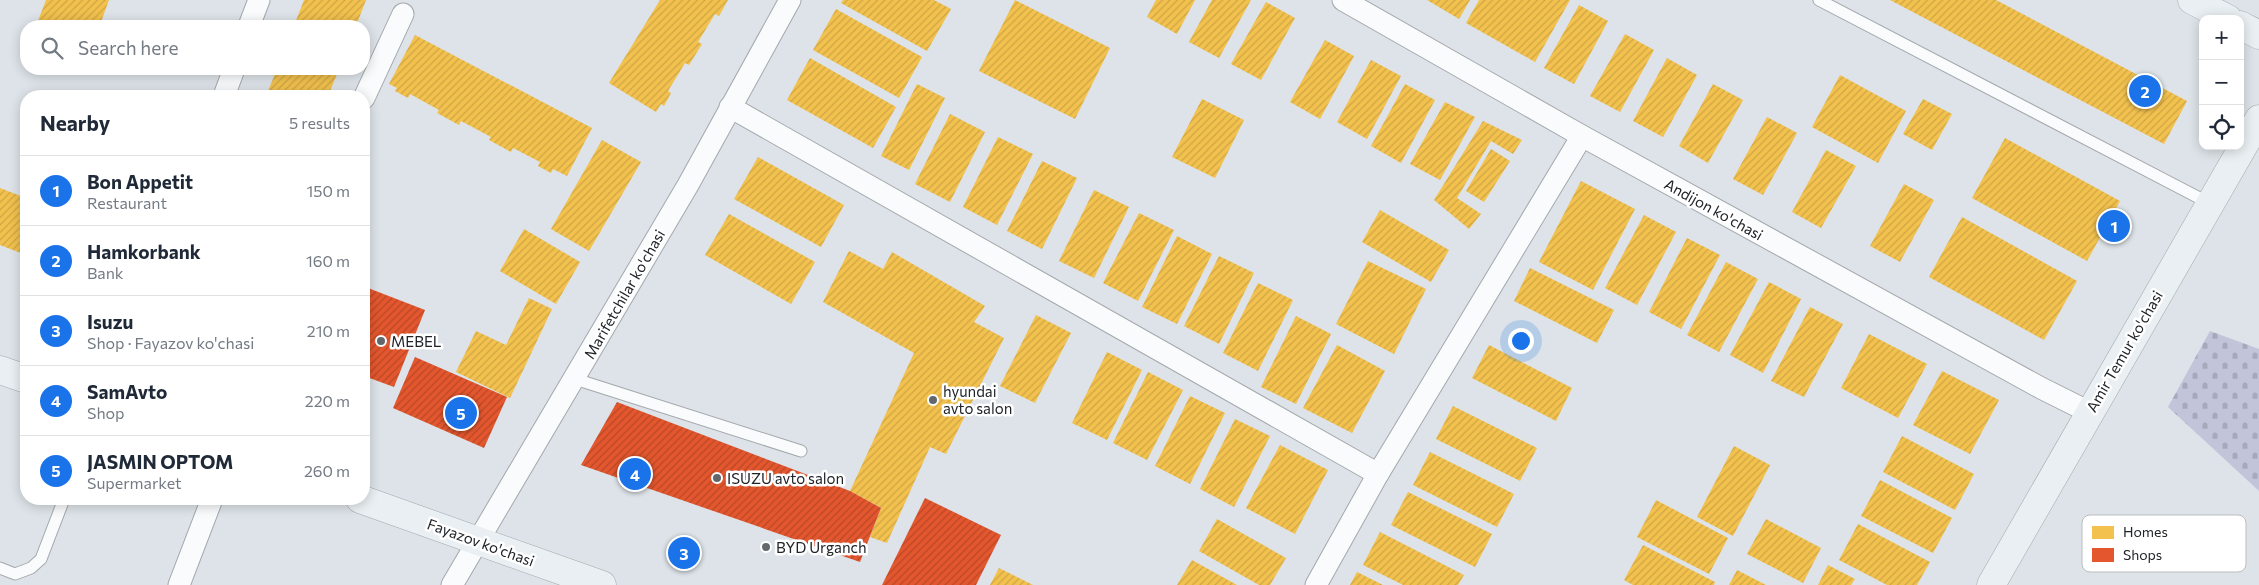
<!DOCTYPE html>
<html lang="en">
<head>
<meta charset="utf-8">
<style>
	body { margin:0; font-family:Commissioner,sans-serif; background:#f6f6f7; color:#1f2937 }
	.controls { position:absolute; right:15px; top:15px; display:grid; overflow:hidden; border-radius:10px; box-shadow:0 2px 12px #0003 }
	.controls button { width:45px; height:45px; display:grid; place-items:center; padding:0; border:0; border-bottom:1px solid #e0e1e3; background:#fff; color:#1f2937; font:25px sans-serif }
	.you { position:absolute; left:1520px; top:340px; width:18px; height:18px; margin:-12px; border:4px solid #fff; border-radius:50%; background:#1a73e8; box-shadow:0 0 0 8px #1a73e833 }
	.badge { display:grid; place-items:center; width:32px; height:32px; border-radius:50%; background:#1a73e8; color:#fff; font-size:16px; font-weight:700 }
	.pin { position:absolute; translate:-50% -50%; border:2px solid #fff; box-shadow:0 1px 5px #0006 }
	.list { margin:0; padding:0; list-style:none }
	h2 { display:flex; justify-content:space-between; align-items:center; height:65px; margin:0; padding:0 20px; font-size:21px }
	h2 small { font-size:16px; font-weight:400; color:#747a83 }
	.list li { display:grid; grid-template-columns:32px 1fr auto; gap:15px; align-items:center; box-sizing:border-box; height:70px; padding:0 20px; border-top:1px solid #e0e1e3 }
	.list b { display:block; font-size:19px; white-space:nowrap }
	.list p { margin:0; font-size:16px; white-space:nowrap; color:#747a83 }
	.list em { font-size:16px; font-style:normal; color:#747a83 }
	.icon { flex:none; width:28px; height:28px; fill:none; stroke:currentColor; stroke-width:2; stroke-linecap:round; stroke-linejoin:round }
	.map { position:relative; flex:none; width:2259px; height:585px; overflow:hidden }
	.search { position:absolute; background:#fff; box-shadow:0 2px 12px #0003; left:20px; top:20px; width:350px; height:55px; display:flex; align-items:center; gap:12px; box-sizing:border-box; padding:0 18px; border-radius:20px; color:#747a83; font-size:19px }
	.panel { position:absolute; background:#fff; box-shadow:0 2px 12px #0003; left:20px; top:90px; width:350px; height:415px; border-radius:20px }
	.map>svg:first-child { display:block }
</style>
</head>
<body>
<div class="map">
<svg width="2259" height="585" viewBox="0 0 2259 585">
	<defs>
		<pattern id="cemetery-stones" width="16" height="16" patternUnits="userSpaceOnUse" patternTransform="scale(1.25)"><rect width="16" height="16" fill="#c2c5da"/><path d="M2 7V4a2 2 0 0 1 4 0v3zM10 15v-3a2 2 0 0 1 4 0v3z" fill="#a6a9bb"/></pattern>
		<pattern id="homes-hatch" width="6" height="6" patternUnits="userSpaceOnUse" patternTransform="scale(1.25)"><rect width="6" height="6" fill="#f2c14e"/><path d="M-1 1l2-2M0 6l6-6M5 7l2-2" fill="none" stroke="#cfa644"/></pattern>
		<pattern id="shops-hatch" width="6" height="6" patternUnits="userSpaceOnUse" patternTransform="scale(1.25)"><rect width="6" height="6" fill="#e4572e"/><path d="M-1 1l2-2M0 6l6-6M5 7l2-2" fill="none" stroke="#b84827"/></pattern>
	</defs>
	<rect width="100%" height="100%" fill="#dde3e8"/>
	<!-- cemetery -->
	<path fill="url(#cemetery-stones)" d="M2210 331 2259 349V491L2168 407Z"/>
	<!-- homes -->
	<g fill="url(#homes-hatch)">
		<path d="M46 0H109L101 22 97 20 95 26H36Z"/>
		<path d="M304 0H366L356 26H294Z"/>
		<path d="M660 0H728L719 16 715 14 698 42 702 44 689 65 685 63 668 91 671 93 664 106 661 104 656 112 609 83Z"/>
		<path d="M843 0H934L951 9 927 51 841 3Z"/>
		<path d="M1015 0 1110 48 1075 119 979 71Z"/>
		<path d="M1156 0H1195L1177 34 1147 17Z"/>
		<path d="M1212 0H1251L1219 58 1189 42Z"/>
		<path d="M1427 0H1470L1459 19Z"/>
		<path d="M1479 0H1570L1535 62 1466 23Z"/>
		<path d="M1890 0H1996L2187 101 2164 144Z"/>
		<path d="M1266 2 1295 18 1261 80 1231 64Z"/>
		<path d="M1579 5 1608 21 1574 84 1544 68Z"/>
		<path d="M836 9 922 57 899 98 813 50Z"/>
		<path d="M1625 34 1654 50 1620 112 1590 96Z"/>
		<path d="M415 35 592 128 567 176 553 169 551 173 538 166 540 162 513 148 511 152 489 140 491 137 461 121 459 125 437 113 439 110 410 94 408 98 395 91 397 88 389 84Z"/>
		<path d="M1325 40 1354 56 1320 119 1290 102Z"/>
		<path d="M810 58 896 107 873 148 787 100Z"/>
		<path d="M1667 58 1697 75 1663 137 1633 121Z"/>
		<path d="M1371 60 1401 76 1367 139 1337 122Z"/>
		<path d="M277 69H339L328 96H266Z"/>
		<path d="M1840 75 1906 111 1878 163 1812 127Z"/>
		<path d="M917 84 945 98 909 170 881 156Z"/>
		<path d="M1405 84 1435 100 1401 163 1371 146Z"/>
		<path d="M1713 84 1743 100 1708 163 1679 146Z"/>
		<path d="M1202 99 1244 120 1215 178 1172 157Z"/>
		<path d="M1923 99 1952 114 1932 150 1903 134Z"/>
		<path d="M1445 102 1475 117 1440 180 1410 164Z"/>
		<path d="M950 114 985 132 950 202 915 184Z"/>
		<path d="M1767 117 1797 133 1763 195 1733 179Z"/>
		<path d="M1483 121 1522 140 1513 154 1491 141 1457 198 1481 214 1469 229 1434 200Z"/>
		<path d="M998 137 1033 154 997 225 963 207Z"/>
		<path d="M2005 138 2120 201 2087 261 1972 198Z"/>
		<path d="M602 140 641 162 589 251 551 229Z"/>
		<path d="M1491 149 1510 161 1484 202 1466 191Z"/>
		<path d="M1826 150 1856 166 1821 228 1792 212Z"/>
		<path d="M758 157 844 205 821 247 734 199Z"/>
		<path d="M1042 161 1077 178 1042 249 1007 231Z"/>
		<path d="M1581 181 1635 209 1593 290 1539 262Z"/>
		<path d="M1904 184 1934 200 1900 262 1870 246Z"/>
		<path d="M0 188 26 198V255L0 245Z"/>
		<path d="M1094 190 1129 207 1094 278 1059 261Z"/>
		<path d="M1380 210 1449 250 1431 282 1362 242Z"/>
		<path d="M1139 213 1174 230 1138 301 1103 283Z"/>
		<path d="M729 214 815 262 791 304 705 255Z"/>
		<path d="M1644 215 1676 232 1637 305 1605 288Z"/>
		<path d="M1962 217 2077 281 2044 340 1929 277Z"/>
		<path d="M524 229 580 262 556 304 500 271Z"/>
		<path d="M1177 236 1212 254 1177 324 1142 307Z"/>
		<path d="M1687 238 1720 255 1681 329 1649 312Z"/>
		<path d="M849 251 883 269 892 252 985 306 974 322 1004 338 946 454 930 447 887 543 870 537 881 508 850 491 914 353 823 302Z"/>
		<path d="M1219 256 1254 273 1219 344 1184 326Z"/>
		<path d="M1368 261 1426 289 1394 354 1336 324Z"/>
		<path d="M1726 262 1758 279 1719 352 1687 335Z"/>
		<path d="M1530 268 1614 310 1597 343 1514 301Z"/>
		<path d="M1769 282 1801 299 1763 373 1730 355Z"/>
		<path d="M1258 283 1293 300 1258 371 1223 353Z"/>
		<path d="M529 298 552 309 510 398 456 372 476 331 506 345Z"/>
		<path d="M1810 307 1843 324 1804 397 1771 381Z"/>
		<path d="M1036 315 1071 333 1035 403 1000 386Z"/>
		<path d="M1296 316 1331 334 1296 404 1261 387Z"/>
		<path d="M1869 334 1927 364 1898 418 1841 388Z"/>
		<path d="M1337 345 1385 371 1352 433 1303 408Z"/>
		<path d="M1489 345 1572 388 1556 421 1472 378Z"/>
		<path d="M1107 352 1142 370 1107 440 1072 423Z"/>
		<path d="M1942 371 1999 400 1970 454 1913 425Z"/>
		<path d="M1148 372 1183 390 1147 460 1113 443Z"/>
		<path d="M1190 396 1225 413 1190 484 1155 466Z"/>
		<path d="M1453 406 1537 448 1520 481 1436 439Z"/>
		<path d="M1235 419 1270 436 1234 507 1200 489Z"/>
		<path d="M1902 436 1974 474 1955 510 1883 472Z"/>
		<path d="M1280 445 1328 470 1295 534 1246 508Z"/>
		<path d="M1734 446 1770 465 1733 536 1697 517Z"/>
		<path d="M1430 452 1514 494 1497 527 1413 485Z"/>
		<path d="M1880 480 1952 518 1933 553 1861 516Z"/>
		<path d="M1408 492 1492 534 1475 567 1391 525Z"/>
		<path d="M1656 500 1728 538 1709 574 1637 537Z"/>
		<path d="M1217 519 1286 558 1270 585H1259L1199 551Z"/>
		<path d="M1766 519 1821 548 1803 583 1747 554Z"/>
		<path d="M1858 524 1930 562 1917 585H1887L1839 560Z"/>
		<path d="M1380 532 1464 575 1458 585H1403L1363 565Z"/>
		<path d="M1643 545 1715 582 1714 585H1633L1624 580Z"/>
		<path d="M1192 560 1237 585H1177Z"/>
		<path d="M1828 565 1855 579 1851 585H1818Z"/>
		<path d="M999 568 1033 585H990Z"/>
		<path d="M1737 570 1766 585H1729Z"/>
		<path d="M1357 572 1383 585H1350Z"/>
	</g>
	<!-- shops -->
	<g fill="url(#shops-hatch)">
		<path d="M368 288 425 310 394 387 364 376V299Z"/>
		<path d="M415 357 507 397 484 448 393 408Z"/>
		<path d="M617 402 850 491 881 508 860 562 581 465Z"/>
		<path d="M925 498 1001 535 976 585H882Z"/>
	</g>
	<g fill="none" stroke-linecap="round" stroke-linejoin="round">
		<!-- lane casing -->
		<g stroke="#a3a8ac" stroke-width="13">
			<g id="lane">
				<path d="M1819 0 2209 203"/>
				<path d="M575 379 801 451"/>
				<path d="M0 568 15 574 31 568 41 559 64 499"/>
			</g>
		</g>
		<!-- street casing -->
		<g stroke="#a3a8ac" stroke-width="23">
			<g id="street">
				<path d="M1343 0 1582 136 2041 388 2089 412"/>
				<path d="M249 26 259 0"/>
				<path d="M224 96 234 69"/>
				<path d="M364 98 403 14"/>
				<path d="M730 107 1378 474"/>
				<path d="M179 585 212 499"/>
				<path d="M452 585 688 185 790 0"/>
				<path d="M1316 585 1378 474 1582 136"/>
			</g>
		</g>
		<!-- secondary casing -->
		<g stroke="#a3a8ac" stroke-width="29">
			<g id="secondary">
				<path d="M2192 0 2228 19"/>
				<path d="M2240 25 2259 35"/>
				<path d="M0 370 26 379"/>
				<path d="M360 499 602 585"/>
				<path d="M1991 585 2259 119"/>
			</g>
		</g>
		<!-- lane -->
		<use href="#lane" stroke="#fafbfc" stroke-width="11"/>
		<!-- street -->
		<use href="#street" stroke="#fafbfc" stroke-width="21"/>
		<!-- secondary -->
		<use href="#secondary" stroke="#e9eff2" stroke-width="28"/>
	</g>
	<!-- markers -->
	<g fill="#62676b" stroke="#fff" stroke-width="2">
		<circle cx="381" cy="341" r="5"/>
		<circle cx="933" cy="400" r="5"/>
		<circle cx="717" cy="478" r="5"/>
		<circle cx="766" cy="547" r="5"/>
	</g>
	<g text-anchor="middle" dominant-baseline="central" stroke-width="5" stroke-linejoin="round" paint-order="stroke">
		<!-- street labels -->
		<g font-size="15" fill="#202428" stroke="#fff">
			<text transform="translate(1714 209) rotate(29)">Andijon ko'chasi</text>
			<text transform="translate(624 294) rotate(-60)">Marifetchilar ko'chasi</text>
			<text transform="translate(2124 351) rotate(-60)">Amir Temur ko'chasi</text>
			<text transform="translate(481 542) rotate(20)">Fayazov ko'chasi</text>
		</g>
		<!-- poi labels -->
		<g font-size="15" fill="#202428" stroke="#fff" text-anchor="start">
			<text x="391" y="341">MEBEL</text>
			<text x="943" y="391">hyundai<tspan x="943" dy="17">avto salon</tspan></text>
			<text x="727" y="478">ISUZU avto salon</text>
			<text x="776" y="547">BYD Urganch</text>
		</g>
	</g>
	<!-- legend -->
	<rect x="2082" y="515" width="164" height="57" rx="8" fill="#fff" stroke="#bcbdbe" stroke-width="1"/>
	<rect x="2092" y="526" width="22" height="13" fill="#f2c14e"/>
	<rect x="2092" y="548" width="22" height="14" fill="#e4572e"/>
	<g font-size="14" fill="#202428">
		<text x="2123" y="537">Homes</text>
		<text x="2123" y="560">Shops</text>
	</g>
</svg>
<div class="controls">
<button>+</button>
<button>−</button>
<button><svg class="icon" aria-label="locate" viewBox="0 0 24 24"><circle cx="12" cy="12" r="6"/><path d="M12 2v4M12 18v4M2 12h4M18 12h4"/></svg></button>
</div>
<div class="you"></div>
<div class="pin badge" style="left:2114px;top:226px">1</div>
<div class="pin badge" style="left:2145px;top:91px">2</div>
<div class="pin badge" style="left:684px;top:553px">3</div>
<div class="pin badge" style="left:635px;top:474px">4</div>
<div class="pin badge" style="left:461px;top:413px">5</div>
<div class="search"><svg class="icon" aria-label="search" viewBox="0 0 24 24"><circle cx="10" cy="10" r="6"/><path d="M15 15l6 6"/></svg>Search here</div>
<section class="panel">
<h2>Nearby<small>5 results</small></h2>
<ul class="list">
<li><span class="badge">1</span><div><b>Bon Appetit</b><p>Restaurant</p></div><em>150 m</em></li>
<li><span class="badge">2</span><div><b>Hamkorbank</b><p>Bank</p></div><em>160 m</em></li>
<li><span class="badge">3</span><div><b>Isuzu</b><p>Shop · Fayazov ko'chasi</p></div><em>210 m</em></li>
<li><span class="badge">4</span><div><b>SamAvto</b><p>Shop</p></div><em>220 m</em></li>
<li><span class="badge">5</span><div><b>JASMIN OPTOM</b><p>Supermarket</p></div><em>260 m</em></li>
</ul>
</section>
</div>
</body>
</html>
